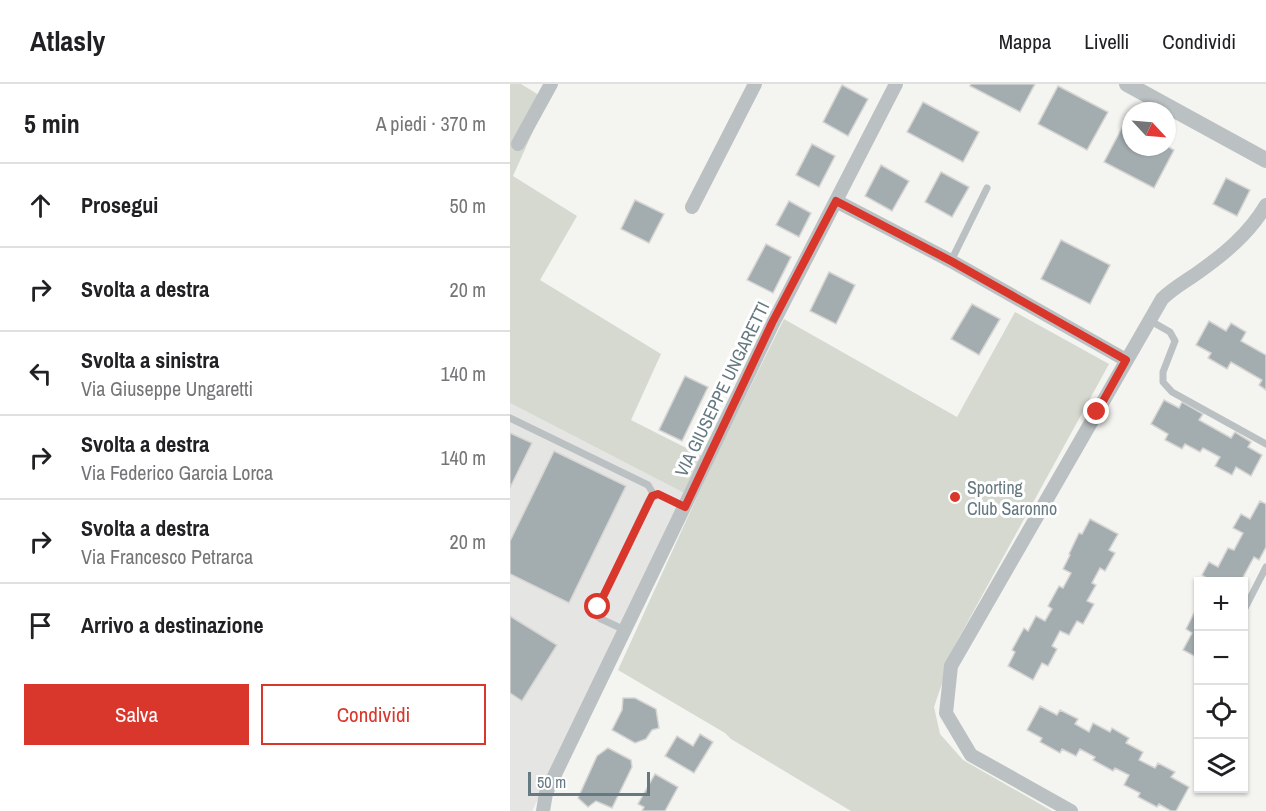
<!DOCTYPE html>
<html lang="it">
<head>
<meta charset="utf-8">
<style>
	body { margin:0; font-family:"Archivo Narrow",sans-serif; background:#f2f2f2; color:#202124 }
	.controls { position:absolute; right:18px; bottom:18px; display:grid; overflow:hidden; border-radius:0px; box-shadow:0 2px 4px #0004 }
	.controls button { width:54px; height:54px; display:grid; place-items:center; padding:0; border:0; border-bottom:2px solid #e0e0e0; background:#fff; color:#202124; font:30px sans-serif }
	.compass { position:absolute; left:612px; top:18px; width:54px; height:54px; border-radius:50%; background:#fff; box-shadow:0 2px 4px #0004; rotate:116deg }
	.scale { position:absolute; left:18px; bottom:15px; width:122px; box-sizing:border-box; padding-left:6px; border:3px solid #657980; border-top:0; font-size:16px; line-height:21px; white-space:nowrap; color:#657980; -webkit-text-stroke:4px #fff; paint-order:stroke }
	.stop { position:absolute; width:18px; height:18px; margin:-14px; border:4px solid #d9362c; border-radius:50%; background:#fff }
	.stop.end { background:#d9362c; border-color:#fff; box-shadow:0 2px 6px #0008 }
	.list { margin:0; padding:0; list-style:none }
	h2 { display:flex; justify-content:space-between; align-items:center; height:78px; margin:0; padding:0 24px; font-size:26px }
	h2 small { font-size:20px; font-weight:400; color:#757577 }
	.list li { display:grid; grid-template-columns:39px 1fr auto; gap:18px; align-items:center; box-sizing:border-box; height:84px; padding:0 24px; border-top:2px solid #e0e0e0 }
	.list b { display:block; font-size:22px; white-space:nowrap }
	.list p { margin:0; font-size:20px; white-space:nowrap; color:#757577 }
	.list em { font-size:20px; font-style:normal; color:#757577 }
	.actions { display:flex; gap:12px; padding:18px 24px }
	.actions a { flex:1; padding:14px 0; border:2px solid #d9362c; border-radius:0px; text-align:center; font-size:21px; color:#d9362c }
	.actions .main { background:#d9362c; color:#fff }
	.icon { flex:none; width:33px; height:33px; fill:none; stroke:currentColor; stroke-width:2; stroke-linecap:round; stroke-linejoin:round }
	.map { position:relative; flex:none; width:756px; height:727px; overflow:hidden }
	header { display:flex; align-items:center; gap:36px; box-sizing:border-box; height:84px; padding:0 30px; background:#fff; border-bottom:2px solid #e0e0e0 }
	header strong { font-size:28px }
	nav { display:flex; gap:33px; margin-inline-start:auto; font-size:21px }
	main { display:flex }
	aside { flex:1; background:#fff }
	.map>svg:first-child { display:block }
</style>
</head>
<body>
<header>
<strong>Atlasly</strong>
<nav><a>Mappa</a><a>Livelli</a><a>Condividi</a></nav>
</header>
<main>
<aside>
<h2>5 min<small>A piedi · 370 m</small></h2>
<ul class="list">
<li><svg class="icon" aria-label="ahead" viewBox="0 0 24 24"><path d="M12 20V5M6 11l6-6 6 6"/></svg><div><b>Prosegui</b></div><em>50 m</em></li>
<li><svg class="icon" aria-label="right" viewBox="0 0 24 24"><path d="M7 20v-9h11M14 6l5 5-5 5"/></svg><div><b>Svolta a destra</b></div><em>20 m</em></li>
<li><svg class="icon" aria-label="left" viewBox="0 0 24 24"><path d="M17 20v-9H6M10 6l-5 5 5 5"/></svg><div><b>Svolta a sinistra</b><p>Via Giuseppe Ungaretti</p></div><em>140 m</em></li>
<li><svg class="icon" aria-label="right" viewBox="0 0 24 24"><path d="M7 20v-9h11M14 6l5 5-5 5"/></svg><div><b>Svolta a destra</b><p>Via Federico Garcia Lorca</p></div><em>140 m</em></li>
<li><svg class="icon" aria-label="right" viewBox="0 0 24 24"><path d="M7 20v-9h11M14 6l5 5-5 5"/></svg><div><b>Svolta a destra</b><p>Via Francesco Petrarca</p></div><em>20 m</em></li>
<li><svg class="icon" aria-label="arrive" viewBox="0 0 24 24"><path d="M6 21V4h12l-3 4 3 4H6"/></svg><div><b>Arrivo a destinazione</b></div></li>
</ul>
<div class="actions"><a class="main">Salva</a><a>Condividi</a></div>
</aside>
<div class="map">
<svg width="756" height="727" viewBox="0 0 756 727">
	<rect width="100%" height="100%" fill="#f4f4f1"/>
	<!-- built -->
	<path fill="#e5e5e4" d="M0 319 178 411 22 727H0Z"/>
	<!-- green -->
	<g fill="#d5d9d0">
		<path d="M0 0H11L37 16 3 92 67 132 30 196 151 270 121 336 196 374 178 411 0 319Z"/>
		<path d="M505 228 599 280 445 561 424 623 430 650 453 676 542 727H341L221 655 215 649 108 586 203 378 274 235 447 333Z"/>
	</g>
	<!-- building -->
	<g fill="#a3adb0" stroke="#d6d5d3" stroke-width="1.5">
		<path d="M461 0H525L510 28 460 2Z"/>
		<path d="M332 1 358 15 338 52 313 38Z"/>
		<path d="M548 2 598 28 577 66 528 40Z"/>
		<path d="M413 18 469 48 453 78 397 48Z"/>
		<path d="M614 40 621 43V63L657 62 664 66 644 104 594 78Z"/>
		<path d="M302 60 325 72 309 103 286 91Z"/>
		<path d="M371 81 399 97 382 127 355 112Z"/>
		<path d="M431 88 459 103 442 133 415 118Z"/>
		<path d="M716 94 740 106 727 132 703 120Z"/>
		<path d="M125 116 154 130 139 159 111 145Z"/>
		<path d="M279 117 301 129 289 153 266 141Z"/>
		<path d="M551 156 600 181 580 220 531 195Z"/>
		<path d="M256 160 281 173 263 209 237 196Z"/>
		<path d="M319 188 345 201 326 240 300 227Z"/>
		<path d="M462 220 490 235 469 271 441 255Z"/>
		<path d="M699 237 716 247 721 239 736 248 731 257 756 271V306L749 301 752 296 721 278 717 285 698 274 701 269 686 261Z"/>
		<path d="M175 292 198 303 172 357 149 346Z"/>
		<path d="M654 316 669 324 672 318 693 330 689 336 721 354 725 348 741 358 738 363 752 371 741 392 726 383 722 391 705 382 710 373 693 364 690 368 675 360 672 365 655 356 658 350 641 340Z"/>
		<path d="M0 349 22 359 0 404Z"/>
		<path d="M44 367 116 402 59 519 0 490V457Z"/>
		<path d="M750 417 756 420V463L749 476 744 473 731 497H701L692 491 699 478 708 483 718 464 724 466 733 449 723 444 731 430 740 435Z"/>
		<path d="M580 435 608 450 599 466 605 469 595 487 590 484 582 499 586 501 577 517 584 520 573 540 567 537 559 551 550 547 542 562 547 565 538 582 532 579 523 596 498 582 505 568 502 566 514 544 518 547 526 532 535 537 542 525 538 522 549 502 553 504 561 489 553 485 560 471 559 470 569 449 572 450Z"/>
		<path d="M684 529 688 531V574L673 566 682 549 676 545Z"/>
		<path d="M0 532 47 561 12 617 0 609Z"/>
		<path d="M113 614H125L146 625 149 644 142 646 136 655 125 659 102 646 112 626Z"/>
		<path d="M530 622 547 631 550 626 568 635 565 640 579 648 583 639 600 648 602 644 619 654 616 659 633 668 629 676 645 684 648 679 665 688 661 693 679 703 666 727H661L649 720 647 723 628 713 630 709 614 701 619 691 605 684 603 687 583 676 585 673 570 665 566 672 552 665 550 669 530 658 532 654 517 646Z"/>
		<path d="M190 650 203 658 184 689 155 672 167 652 183 662Z"/>
		<path d="M98 664 121 676 122 683 102 724 86 717 78 723 68 714 87 672Z"/>
		<path d="M145 690 168 703 155 727H132L134 723 128 720Z"/>
	</g>
	<g fill="none" stroke-linecap="round" stroke-linejoin="round">
		<!-- service -->
		<g stroke="#bbc1c3" stroke-width="7">
			<path d="M441 177 477 104"/>
			<path d="M639 236 660 248 665 257 653 288V298L662 308 756 360"/>
			<path d="M0 334 138 401 144 411"/>
			<path d="M734 526 756 483"/>
			<path d="M115 546 91 535 88 533 86 527 139 416 148 410 175 423"/>
		</g>
		<!-- minor -->
		<g stroke="#bbc1c3" stroke-width="14">
			<path d="M8 60 41 0"/>
			<path d="M326 117 441 177 616 276"/>
			<path d="M182 123 245 0"/>
			<path d="M33 727 36 709 263 239 386 0"/>
			<path d="M561 727 461 671 436 629 441 582 652 215C662 205 673 199 686 190 713 171 739 150 756 121"/>
		</g>
		<!-- tertiary -->
		<path stroke="#bbc1c3" stroke-width="16" d="M617 0 756 76"/>
	</g>
	<g fill="none" stroke-linecap="round" stroke-linejoin="round">
		<!-- route -->
		<path stroke="#d9362c" stroke-width="8" d="M88 523 142 412 148 410 175 423 262 239 326 117 441 177 616 276 587 328"/>
	</g>
	<!-- markers -->
	<circle fill="#d9362c" stroke="#fff" stroke-width="2" cx="445" cy="413" r="6"/>
	<g text-anchor="middle" dominant-baseline="central" stroke-width="6" stroke-linejoin="round" paint-order="stroke">
		<!-- street labels -->
		<g font-size="18" fill="#657980" stroke="#fff">
			<text transform="translate(212 305) rotate(-64)">VIA GIUSEPPE UNGARETTI</text>
		</g>
		<!-- poi labels -->
		<g font-size="18" fill="#657980" stroke="#fff" text-anchor="start">
			<text x="457" y="403">Sporting<tspan x="457" dy="21">Club Saronno</tspan></text>
		</g>
	</g>
</svg>
<div class="controls">
<button>+</button>
<button>−</button>
<button><svg class="icon" aria-label="locate" viewBox="0 0 24 24"><circle cx="12" cy="12" r="6"/><path d="M12 2v4M12 18v4M2 12h4M18 12h4"/></svg></button>
<button><svg class="icon" aria-label="layers" viewBox="0 0 24 24"><path d="M12 4l9 5-9 5-9-5zM3 14l9 5 9-5"/></svg></button>
</div>
<svg class="compass" viewBox="-18 -18 36 36"><path d="M0-13l5 13h-10z" fill="#e53935"/><path d="M0 13l5-13h-10z" fill="#757577"/></svg>
<div class="scale">50 m</div>
<div class="stop" style="left:88px;top:523px"></div>
<div class="stop end" style="left:587px;top:328px"></div>
</div>
</main>
</body>
</html>
